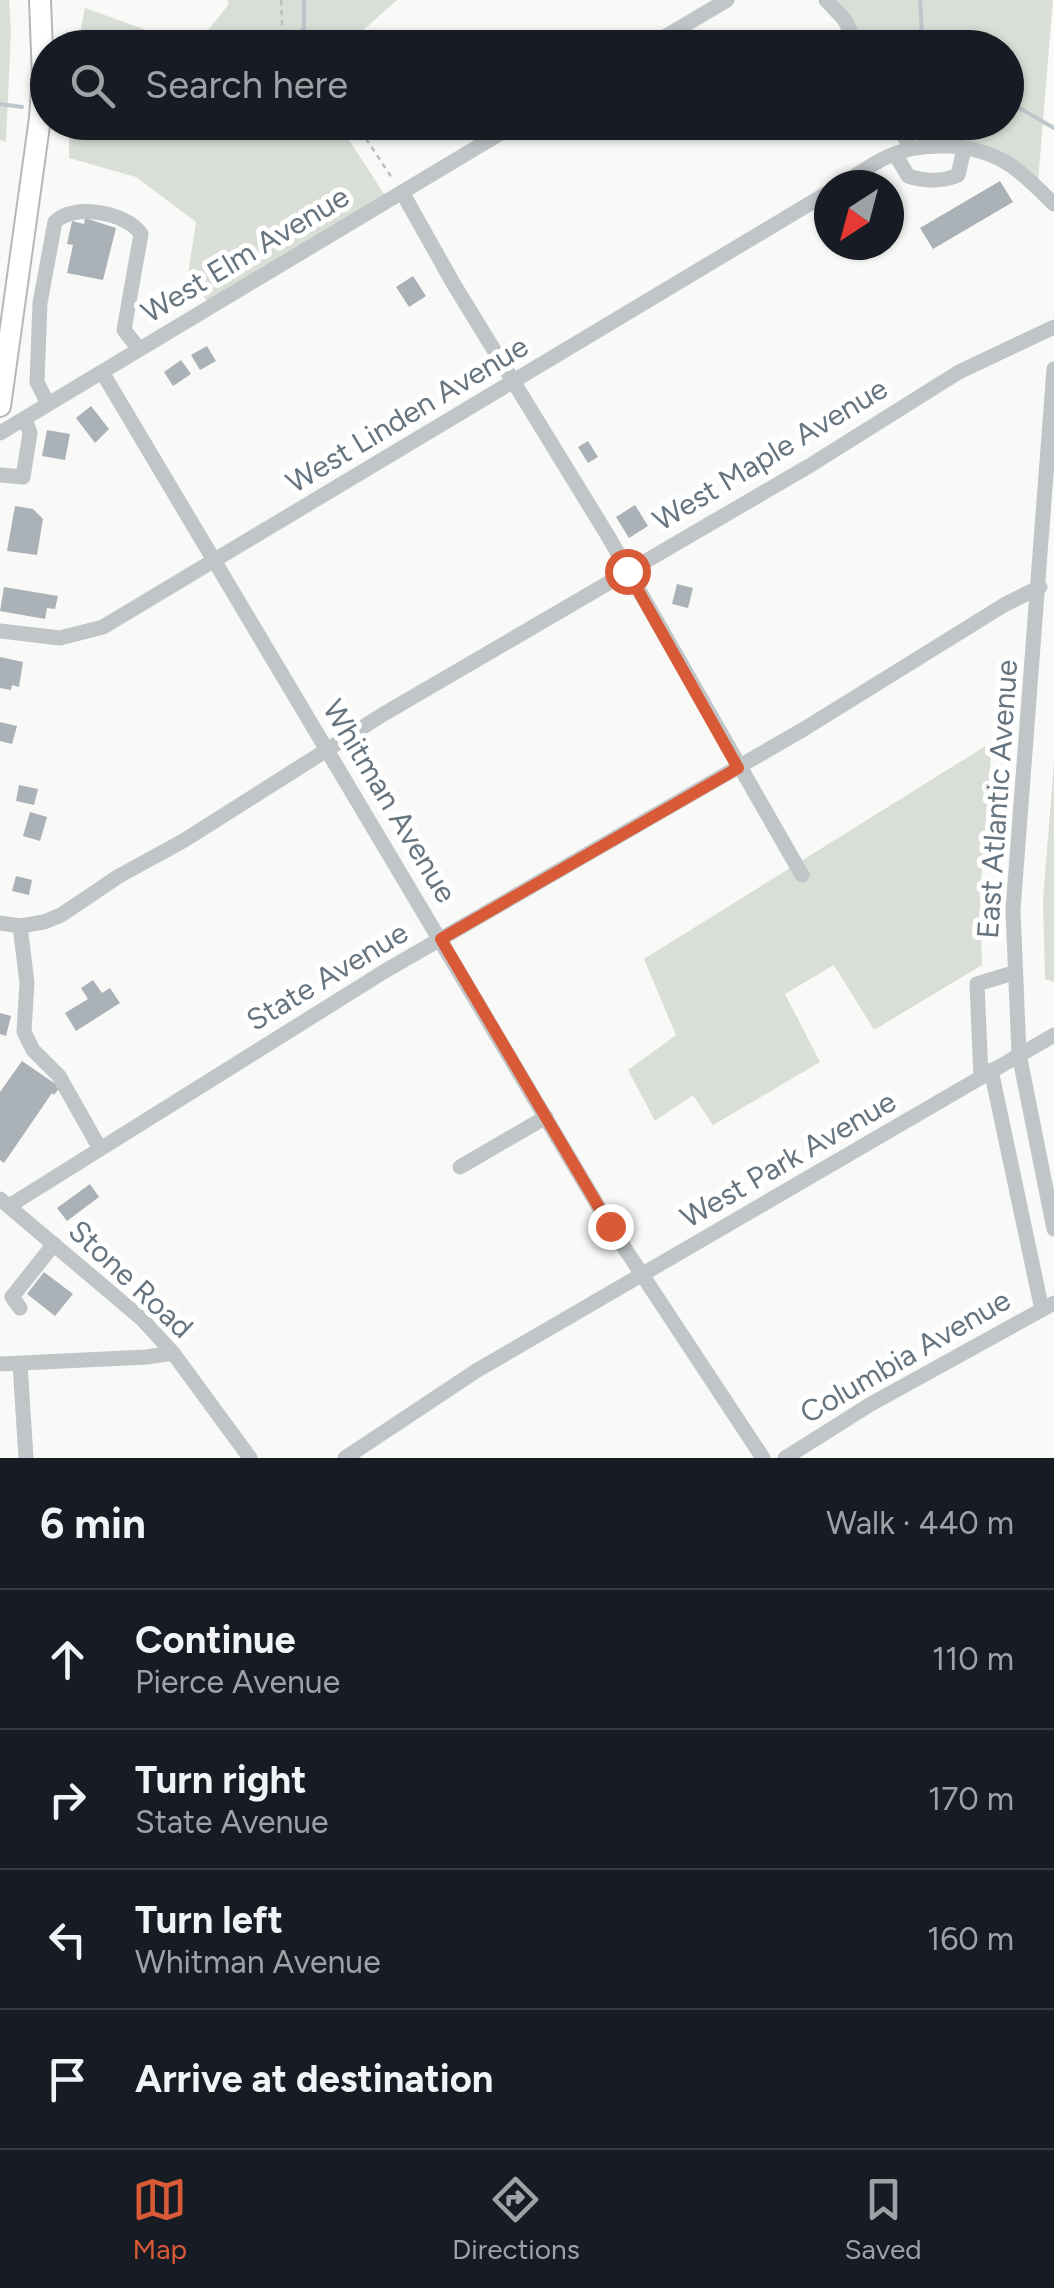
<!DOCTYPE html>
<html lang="en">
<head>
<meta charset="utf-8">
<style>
	body { margin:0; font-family:Figtree,sans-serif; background:#20242c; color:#f1f3f6 }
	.compass { position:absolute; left:814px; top:170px; width:90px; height:90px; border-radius:50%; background:#171b24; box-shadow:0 2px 8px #0004; rotate:216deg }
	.stop { position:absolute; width:30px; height:30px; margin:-22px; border:8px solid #d95a37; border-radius:50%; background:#fff }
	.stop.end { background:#d95a37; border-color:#fff; box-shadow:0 2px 10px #0008 }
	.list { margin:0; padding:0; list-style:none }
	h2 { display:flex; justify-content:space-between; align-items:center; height:130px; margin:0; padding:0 40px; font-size:42px }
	h2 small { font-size:32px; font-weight:400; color:#9ea1a6 }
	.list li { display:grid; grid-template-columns:65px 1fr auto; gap:30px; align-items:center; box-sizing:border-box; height:140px; padding:0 40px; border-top:2px solid #363941 }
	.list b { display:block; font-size:38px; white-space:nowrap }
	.list p { margin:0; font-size:32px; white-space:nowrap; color:#9ea1a6 }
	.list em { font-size:32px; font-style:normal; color:#9ea1a6 }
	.icon { flex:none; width:55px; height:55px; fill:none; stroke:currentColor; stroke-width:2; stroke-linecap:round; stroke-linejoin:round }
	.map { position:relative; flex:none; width:1054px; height:1458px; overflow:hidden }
	.search { position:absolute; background:#171b24; box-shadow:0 2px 8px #0004; left:30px; right:30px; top:30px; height:110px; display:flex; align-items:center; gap:25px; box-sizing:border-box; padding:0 35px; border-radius:55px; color:#9ea1a6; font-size:38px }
	.sheet { height:690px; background:#171b24 }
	nav { display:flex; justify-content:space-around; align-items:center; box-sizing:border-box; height:140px; border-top:2px solid #363941; background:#171b24; font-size:28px; color:#9ea1a6 }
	nav a { display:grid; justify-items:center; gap:5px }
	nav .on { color:#d95a37 }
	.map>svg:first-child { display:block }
</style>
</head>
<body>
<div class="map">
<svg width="1054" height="1458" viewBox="0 0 1054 1458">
	<rect width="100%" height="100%" fill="#f9f9f7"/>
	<!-- green -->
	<g fill="#d9ded6">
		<path d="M0 0H9L11 30 6 142 0 140Z"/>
		<path d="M227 0H397L344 47H77L85 8 174 40 198 43 229 4Z"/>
		<path d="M829 0H1053L1038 182 977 146 918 143 905 123 1006 122V48L859 47Z"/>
		<path d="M69 123H338L388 200 212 309 188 274 196 222 136 177 69 158Z"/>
		<path d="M992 742 980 895 982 965 874 1030 834 965 785 994 820 1062 713 1125 693 1095 655 1121 628 1070 676 1035 644 959Z"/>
		<path d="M1054 763V982L1045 979 1043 900Z"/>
	</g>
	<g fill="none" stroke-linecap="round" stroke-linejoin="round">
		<!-- stream -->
		<g stroke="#bcc6cb" stroke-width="4">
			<path d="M920 0 922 35 927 48"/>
			<path d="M293 48 304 28V0"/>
			<path d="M1006 100 1054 128"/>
			<path d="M0 104 22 107"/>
			<path d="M88 122C121 145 165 134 200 122"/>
		</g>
	</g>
	<!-- building -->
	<g fill="#aab2b7">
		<path d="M1000 181 1013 202 933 249 920 228Z"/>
		<path d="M85 218 116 228 103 280 67 273 73 245 67 244 72 221 84 224Z"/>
		<path d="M413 276 426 296 409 307 396 287Z"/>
		<path d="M207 346 216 361 200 370 191 355Z"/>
		<path d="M181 360 191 374 173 386 164 372Z"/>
		<path d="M91 406 109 429 95 443 76 418Z"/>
		<path d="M47 430 70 434 65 460 42 456Z"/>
		<path d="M588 441 598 457 588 463 578 447Z"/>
		<path d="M635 505 648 526 629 538 616 517Z"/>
		<path d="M15 506 33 509 43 519 37 555 7 551Z"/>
		<path d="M677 584 693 588 688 608 672 604Z"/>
		<path d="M4 587 58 596 55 609 47 608 45 619 0 611Z"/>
		<path d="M0 657 23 662 19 687 12 685 11 690 0 688Z"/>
		<path d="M0 722 17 726 12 744 0 741Z"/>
		<path d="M19 785 38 789 34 805 16 801Z"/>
		<path d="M30 812 47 817 40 841 23 836Z"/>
		<path d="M16 876 32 880 29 895 12 891Z"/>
		<path d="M93 980 102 993 110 988 120 1003 76 1031 65 1013 88 999 81 988Z"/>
		<path d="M0 1013 11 1016 6 1036 0 1034Z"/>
		<path d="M22 1061 60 1087 54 1095 52 1093 4 1163 0 1160V1092Z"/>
		<path d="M90 1184 99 1197 67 1221 57 1208Z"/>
		<path d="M44 1272 73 1294 55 1316 27 1294Z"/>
	</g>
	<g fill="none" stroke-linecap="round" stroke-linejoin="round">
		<!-- highway casing -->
		<g stroke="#b4b8bb" stroke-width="24">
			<path id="highway" d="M0 406 40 118 43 78 40 0"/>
		</g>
		<!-- path -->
		<g stroke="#bbbec0" stroke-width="2.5" stroke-dasharray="5 5" stroke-linecap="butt">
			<path d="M281 0 283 44 287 48"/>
			<path d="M355 122 392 178"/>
		</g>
		<!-- minor -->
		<g stroke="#c0c5c8" stroke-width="15">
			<path d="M826 0 844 19 859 48"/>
			<path d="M646 48 727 0"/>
			<path d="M897 122 910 148"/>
			<path d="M895 154 908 176C924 181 943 182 958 175L964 149"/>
			<path d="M841 185C856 176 871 164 887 157 922 140 974 143 1007 163 1024 173 1039 190 1054 204"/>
			<path d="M402 192 453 283 608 536 802 875"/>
			<path d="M1054 369 1013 910 1019 1054 1054 1229"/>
			<path d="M102 372 610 1226 763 1458"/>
			<path d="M48 404 37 382 40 303 55 222C72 203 127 212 141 234L124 330 139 349"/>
			<path d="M0 433 519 122"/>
			<path d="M0 475 23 477 30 433 25 419"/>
			<path d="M0 631 60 638 103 627 829 192"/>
			<path d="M0 923 20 926 44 922 61 915 119 876 183 841 382 715 809 466 959 372 1054 327"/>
			<path d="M20 926 27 983 24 1032 33 1050 59 1076 99 1147"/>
			<path d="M991 1070 1042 1310"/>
			<path d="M981 1077 977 984 1013 973"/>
			<path d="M460 1167 546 1117"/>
			<path d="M0 1199 142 1319 173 1353 250 1458"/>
			<path d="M9 1206 385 971 804 729 1004 605 1040 587"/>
			<path d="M20 1308 12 1297 54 1244"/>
			<path d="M0 1364 147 1357 173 1353"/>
			<path d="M20 1364 26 1458"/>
			<path d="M345 1458 476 1371 1054 1035"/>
			<path d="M785 1458 871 1404 1054 1303"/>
		</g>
		<!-- highway -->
		<use href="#highway" stroke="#fff" stroke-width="20"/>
	</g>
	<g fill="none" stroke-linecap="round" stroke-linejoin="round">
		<!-- route -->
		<path stroke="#d95a37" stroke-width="12" d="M610 1226 441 939 738 768 627 571"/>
	</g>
	<g text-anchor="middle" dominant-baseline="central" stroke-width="10" stroke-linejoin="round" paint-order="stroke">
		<!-- street labels -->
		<g font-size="30" fill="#667580" stroke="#fff">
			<text transform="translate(245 254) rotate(-31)">West Elm Avenue</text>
			<text transform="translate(407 414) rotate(-31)">West Linden Avenue</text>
			<text transform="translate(770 454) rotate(-31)">West Maple Avenue</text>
			<text transform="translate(997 799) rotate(-86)">East Atlantic Avenue</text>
			<text transform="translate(390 801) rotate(59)">Whitman Avenue</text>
			<text transform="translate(327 976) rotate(-31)">State Avenue</text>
			<text transform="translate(788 1159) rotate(-30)">West Park Avenue</text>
			<text transform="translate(131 1279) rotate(43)">Stone Road</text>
			<text transform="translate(905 1356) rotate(-30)">Columbia Avenue</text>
		</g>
	</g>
</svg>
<svg class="compass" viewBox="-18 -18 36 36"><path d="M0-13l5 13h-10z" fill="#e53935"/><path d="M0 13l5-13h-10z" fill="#9ea1a6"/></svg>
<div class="stop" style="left:627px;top:571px"></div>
<div class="stop end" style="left:610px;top:1226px"></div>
<div class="search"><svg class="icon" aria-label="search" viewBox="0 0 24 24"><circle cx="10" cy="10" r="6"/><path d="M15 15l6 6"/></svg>Search here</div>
</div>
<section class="sheet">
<h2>6 min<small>Walk · 440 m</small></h2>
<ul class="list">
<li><svg class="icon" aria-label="ahead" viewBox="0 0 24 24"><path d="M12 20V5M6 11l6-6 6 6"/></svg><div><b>Continue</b><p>Pierce Avenue</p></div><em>110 m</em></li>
<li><svg class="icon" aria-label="right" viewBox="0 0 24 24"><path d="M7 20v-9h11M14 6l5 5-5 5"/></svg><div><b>Turn right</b><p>State Avenue</p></div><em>170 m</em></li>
<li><svg class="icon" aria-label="left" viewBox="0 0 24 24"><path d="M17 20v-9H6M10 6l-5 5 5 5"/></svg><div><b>Turn left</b><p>Whitman Avenue</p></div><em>160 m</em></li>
<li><svg class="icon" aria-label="arrive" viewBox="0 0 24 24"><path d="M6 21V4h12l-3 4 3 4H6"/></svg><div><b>Arrive at destination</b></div></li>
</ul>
</section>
<nav>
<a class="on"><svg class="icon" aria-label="map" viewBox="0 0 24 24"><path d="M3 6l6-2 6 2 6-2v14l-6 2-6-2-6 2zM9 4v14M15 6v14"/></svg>Map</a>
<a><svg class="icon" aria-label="directions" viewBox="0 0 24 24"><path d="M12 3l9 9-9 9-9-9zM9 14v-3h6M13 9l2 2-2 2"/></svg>Directions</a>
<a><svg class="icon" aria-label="saved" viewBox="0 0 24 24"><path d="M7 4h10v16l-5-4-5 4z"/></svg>Saved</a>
</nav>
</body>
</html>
